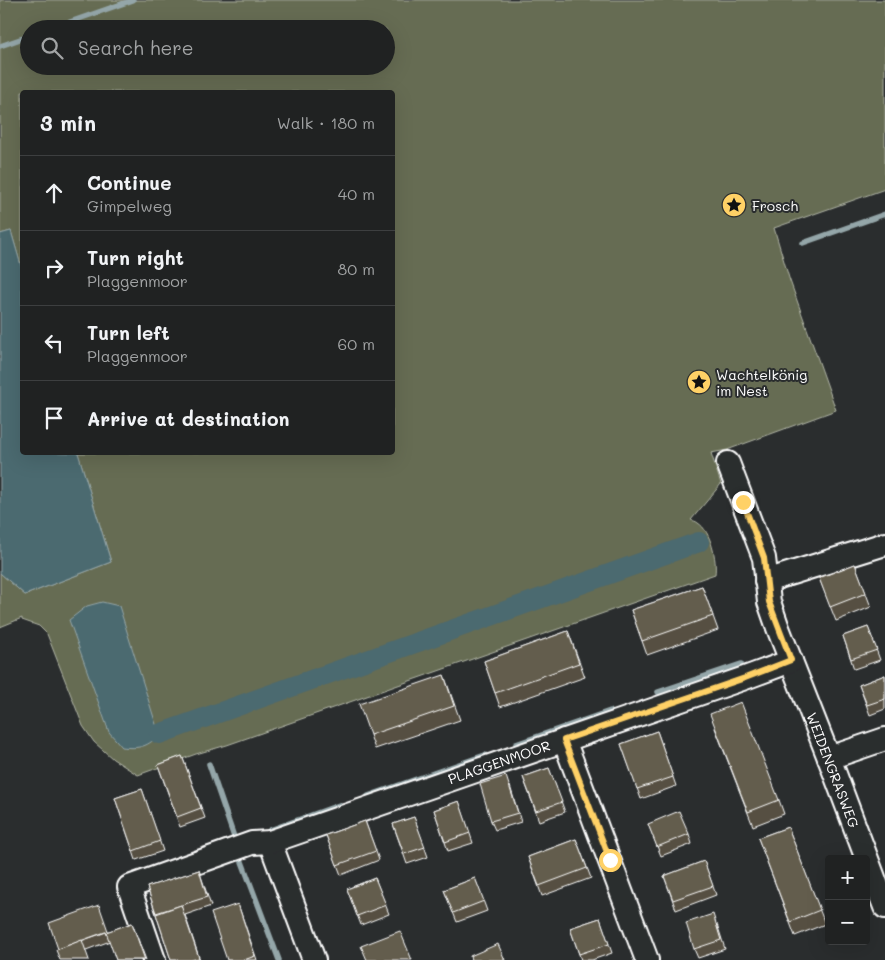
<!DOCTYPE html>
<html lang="en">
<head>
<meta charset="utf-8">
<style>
	body { margin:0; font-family:Mali,sans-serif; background:#2d2f2f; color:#f1f3f6 }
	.controls { position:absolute; right:15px; bottom:15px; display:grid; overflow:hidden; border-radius:5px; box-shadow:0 5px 20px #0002 }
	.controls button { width:45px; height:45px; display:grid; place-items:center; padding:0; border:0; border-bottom:1px solid #3d3f40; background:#202222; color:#f1f3f6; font:25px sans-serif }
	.stop { position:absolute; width:15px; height:15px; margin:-11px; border:4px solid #ffd166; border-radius:50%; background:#fff }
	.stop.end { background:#ffd166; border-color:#fff; box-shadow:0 1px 5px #0008 }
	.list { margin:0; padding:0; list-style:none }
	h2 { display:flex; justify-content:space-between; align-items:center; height:65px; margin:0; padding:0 20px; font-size:21px }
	h2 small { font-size:16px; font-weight:400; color:#a2a4a5 }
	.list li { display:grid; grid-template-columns:32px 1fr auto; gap:15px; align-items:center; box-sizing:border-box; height:75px; padding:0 20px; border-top:1px solid #3d3f40 }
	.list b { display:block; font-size:19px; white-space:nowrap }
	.list p { margin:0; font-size:16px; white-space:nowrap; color:#a2a4a5 }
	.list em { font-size:16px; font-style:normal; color:#a2a4a5 }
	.icon { flex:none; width:28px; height:28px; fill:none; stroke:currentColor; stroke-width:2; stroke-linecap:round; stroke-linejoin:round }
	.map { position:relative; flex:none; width:885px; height:960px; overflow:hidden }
	.search { position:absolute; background:#202222; box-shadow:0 5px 20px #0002; left:20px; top:20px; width:375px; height:55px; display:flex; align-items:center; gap:12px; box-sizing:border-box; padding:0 18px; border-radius:28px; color:#a2a4a5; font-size:19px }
	.panel { position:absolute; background:#202222; box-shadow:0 5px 20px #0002; left:20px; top:90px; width:375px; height:365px; border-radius:5px }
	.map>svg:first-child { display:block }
</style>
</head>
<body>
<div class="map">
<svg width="885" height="960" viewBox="0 0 885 960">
	<rect width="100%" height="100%" fill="#2a2d2e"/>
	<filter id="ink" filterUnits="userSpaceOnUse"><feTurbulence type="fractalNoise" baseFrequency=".02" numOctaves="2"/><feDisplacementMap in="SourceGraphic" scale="10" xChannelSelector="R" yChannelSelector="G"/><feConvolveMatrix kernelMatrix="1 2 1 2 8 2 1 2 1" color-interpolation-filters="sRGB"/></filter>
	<g filter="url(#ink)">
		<!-- green -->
		<path fill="#666c52" stroke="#b2b6a8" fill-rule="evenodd" d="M0 0H885V189L774 228 789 278 836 410 727 450 711 453 721 484 691 520C693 521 696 521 698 523 711 531 717 560 715 574L227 745 196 754 138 775 113 759 94 742 83 726 47 634 39 626 22 620V618L0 627V573L25 595 111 562 78 453 392 452V92H22V269L11 231 0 234ZM29 29H386V66H29Z"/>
		<!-- water -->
		<g fill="#4c6a70" stroke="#94a6a9">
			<path d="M11 231 22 269V452L78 453 111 562 25 595 0 573V234Z"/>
			<path d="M102 602 119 606 159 734C149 747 138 749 122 747L109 732 69 620 87 606Z"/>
		</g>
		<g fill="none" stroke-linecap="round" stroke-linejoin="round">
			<!-- stream -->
			<g stroke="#94a6a9" stroke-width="5.5">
				<path d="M50 29 133 0"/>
				<path d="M0 46 29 36"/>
				<path d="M803 243 885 214"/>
				<path d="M658 692 741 664"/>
				<path d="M516 744 610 711"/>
				<path d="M209 764 234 837"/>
				<path d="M368 796 485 755"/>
				<path d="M270 830 339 805"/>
				<path d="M241 859 279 960"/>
			</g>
			<!-- canal -->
			<path stroke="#4c6a70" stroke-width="20" d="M159 734 699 542"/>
			<!-- minor casing -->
			<g stroke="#fff" stroke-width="26">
				<g id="minor">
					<path d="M728 463 764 558 769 602 778 628 829 758 885 907"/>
					<path d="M766 581 885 544"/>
					<path d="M564 740 647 960"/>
					<path d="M829 758 885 739"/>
					<path d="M270 842 314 960"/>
					<path d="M154 960 129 887 252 843 270 842 745 678 791 661"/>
				</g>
			</g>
			<!-- minor -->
			<use href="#minor" stroke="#2a2d2e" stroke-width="22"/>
		</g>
		<!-- wall -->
		<g fill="#565042" stroke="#fff">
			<path d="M855 564 871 607 836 621 819 578Z"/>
			<path d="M702 586 718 630 647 655 631 610Z"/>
			<path d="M868 627 880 660 854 669 843 636Z"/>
			<path d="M568 631 585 677 500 707 484 661Z"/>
			<path d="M444 675 460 720 375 749 370 735Z"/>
			<path d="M885 675V709L870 715 859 685Z"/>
			<path d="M715 728 779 800 784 814 753 826Z"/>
			<path d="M657 731 676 786 641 799 621 744Z"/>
			<path d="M182 756 205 818 180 827 158 765Z"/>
			<path d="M549 768 565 812 539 821 523 777Z"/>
			<path d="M510 786 521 822 495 830 491 821Z"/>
			<path d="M142 789 163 851 136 860 115 798Z"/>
			<path d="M459 801 473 843 448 851 434 810Z"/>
			<path d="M414 817 428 857 407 864 393 824Z"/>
			<path d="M365 821 379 860 341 875 326 835Z"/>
			<path d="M648 824 689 834 692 844 661 856Z"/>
			<path d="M788 827 825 924 795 936 758 838Z"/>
			<path d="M576 839 591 878 542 896 528 857Z"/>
			<path d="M704 861 716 895 676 910 664 876Z"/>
			<path d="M199 870 211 906 185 915 200 960H171L147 887Z"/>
			<path d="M375 878 389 914 361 925 347 889Z"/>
			<path d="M475 878 487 911 457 922 444 890Z"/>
			<path d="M238 904 257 960H227Z"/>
			<path d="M600 918 612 953 592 960H581L570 928Z"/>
			<path d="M132 923 146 960H116L110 941 86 950 58 949Z"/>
			<path d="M717 924 725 949 698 958 694 949Z"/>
		</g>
		<!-- building -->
		<g fill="#645d4d" stroke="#fff">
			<path d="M855 564 866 593 830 607 819 578Z"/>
			<path d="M702 586 713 616 642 641 631 610Z"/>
			<path d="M868 627 877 650 851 659 843 636Z"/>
			<path d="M568 631 579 663 495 693 484 661Z"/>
			<path d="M444 675 454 706 370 735 359 704Z"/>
			<path d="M885 675V699L867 705 859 685Z"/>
			<path d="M741 702 779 800 748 812 710 714Z"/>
			<path d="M657 731 673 777 637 789 621 744Z"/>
			<path d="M182 756 201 808 177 817 158 765Z"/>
			<path d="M549 768 562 802 536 811 523 777Z"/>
			<path d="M506 776 518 813 491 821 480 784Z"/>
			<path d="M142 789 160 841 133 851 115 798Z"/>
			<path d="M459 801 470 833 445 842 434 810Z"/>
			<path d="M679 811 689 834 657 847 648 824Z"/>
			<path d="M414 817 425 847 404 854 393 824Z"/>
			<path d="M365 821 376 851 337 865 326 835Z"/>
			<path d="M788 827 820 910 790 922 758 838Z"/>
			<path d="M576 839 587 868 539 886 528 857Z"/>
			<path d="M704 861 713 886 673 900 664 876Z"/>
			<path d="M199 870 207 897 156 913 147 887Z"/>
			<path d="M375 878 386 905 357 916 347 889Z"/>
			<path d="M475 878 484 901 453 913 444 890Z"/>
			<path d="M238 904 255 956 244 960H227L211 913Z"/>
			<path d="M99 905 108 931 58 949 49 923Z"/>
			<path d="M181 905 199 958 191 960H171L156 914Z"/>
			<path d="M713 914 721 940 694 949 686 923Z"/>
			<path d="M600 918 609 944 579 954 570 928Z"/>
			<path d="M132 923 145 960H116L106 932Z"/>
			<path d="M400 931 412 960H367L361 946Z"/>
			<path d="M82 940 89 960H60L56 950Z"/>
			<path d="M498 944 505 960H471L470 956Z"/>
		</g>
	</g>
	<g fill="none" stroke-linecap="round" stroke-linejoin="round" filter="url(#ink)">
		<!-- route -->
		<path stroke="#ffd166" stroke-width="6" d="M610 860 564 740 745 678 791 660 769 602 764 558 743 502"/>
	</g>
	<!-- icons -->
	<defs>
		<g id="sight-disc" transform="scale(1.25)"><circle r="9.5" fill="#ffd166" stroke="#2a2d2e"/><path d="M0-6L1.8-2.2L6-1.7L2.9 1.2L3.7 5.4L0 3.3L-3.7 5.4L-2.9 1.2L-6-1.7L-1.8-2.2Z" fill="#111"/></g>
	</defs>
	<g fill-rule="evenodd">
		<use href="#sight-disc" x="734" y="205"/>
		<use href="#sight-disc" x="699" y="382"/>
	</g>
	<g text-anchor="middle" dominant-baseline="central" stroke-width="4" stroke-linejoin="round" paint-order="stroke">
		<!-- poi labels -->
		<g font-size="14" fill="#fff" stroke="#2a2d2e" text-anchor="start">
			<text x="752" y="205">Frosch</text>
			<text x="716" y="374">Wachtelkönig<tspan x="716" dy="16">im Nest</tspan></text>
		</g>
		<!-- street labels -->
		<g font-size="14" fill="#fff" stroke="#2a2d2e">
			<text transform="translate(499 762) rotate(-19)">PLAGGENMOOR</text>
			<text transform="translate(833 770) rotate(69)">WEIDENGRASWEG</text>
		</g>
	</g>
</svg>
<div class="controls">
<button>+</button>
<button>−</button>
</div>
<div class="stop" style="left:610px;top:860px"></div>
<div class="stop end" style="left:743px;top:502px"></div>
<div class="search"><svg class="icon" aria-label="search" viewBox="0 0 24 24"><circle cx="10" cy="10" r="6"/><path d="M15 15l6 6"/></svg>Search here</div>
<section class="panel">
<h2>3 min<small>Walk · 180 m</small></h2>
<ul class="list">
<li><svg class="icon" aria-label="ahead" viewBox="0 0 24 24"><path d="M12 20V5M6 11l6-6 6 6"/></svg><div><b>Continue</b><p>Gimpelweg</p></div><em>40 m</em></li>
<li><svg class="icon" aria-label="right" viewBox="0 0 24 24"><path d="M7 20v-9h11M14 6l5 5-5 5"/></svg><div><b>Turn right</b><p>Plaggenmoor</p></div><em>80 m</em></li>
<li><svg class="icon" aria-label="left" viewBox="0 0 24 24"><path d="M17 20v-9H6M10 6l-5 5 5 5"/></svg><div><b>Turn left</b><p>Plaggenmoor</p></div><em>60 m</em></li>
<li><svg class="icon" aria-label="arrive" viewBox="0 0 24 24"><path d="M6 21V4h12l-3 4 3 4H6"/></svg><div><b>Arrive at destination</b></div></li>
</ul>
</section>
</div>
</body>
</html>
